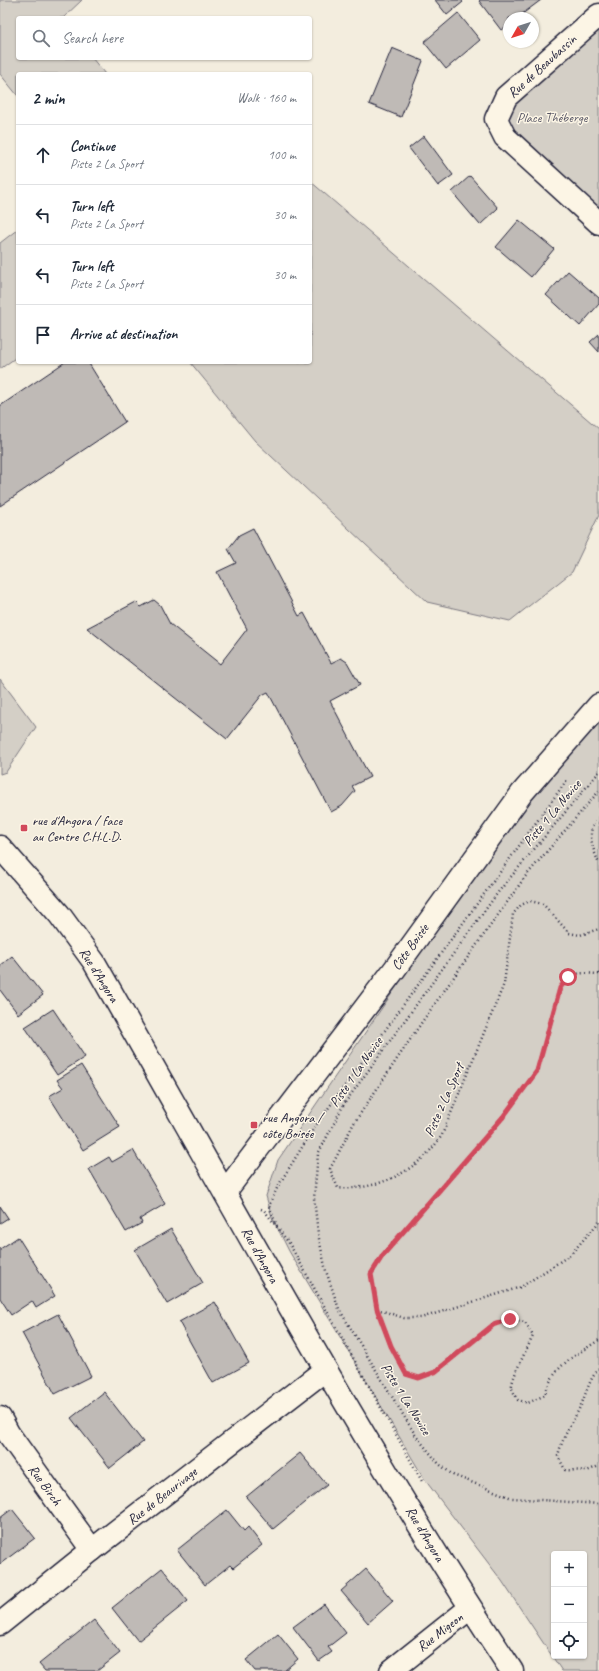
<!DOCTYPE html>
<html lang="en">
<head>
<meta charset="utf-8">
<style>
	body { margin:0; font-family:Caveat,sans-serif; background:#f2f2f3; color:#1f2937 }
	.controls { position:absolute; right:12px; bottom:12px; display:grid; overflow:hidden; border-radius:4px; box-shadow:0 1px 3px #0004 }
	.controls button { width:36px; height:36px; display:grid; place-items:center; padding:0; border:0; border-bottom:1px solid #e0e1e3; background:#fff; color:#1f2937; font:20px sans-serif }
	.compass { position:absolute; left:503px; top:12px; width:36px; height:36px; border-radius:50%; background:#fff; box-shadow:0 1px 3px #0004; rotate:231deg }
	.stop { position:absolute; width:12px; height:12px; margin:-9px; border:3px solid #d1495b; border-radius:50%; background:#fff }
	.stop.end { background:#d1495b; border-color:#fff; box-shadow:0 1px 4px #0008 }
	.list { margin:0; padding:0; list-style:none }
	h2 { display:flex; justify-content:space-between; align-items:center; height:52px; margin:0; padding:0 16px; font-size:17px }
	h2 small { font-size:13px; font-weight:400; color:#747a83 }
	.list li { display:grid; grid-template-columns:26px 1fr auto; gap:12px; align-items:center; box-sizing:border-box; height:60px; padding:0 16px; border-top:1px solid #e0e1e3 }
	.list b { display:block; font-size:15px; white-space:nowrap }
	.list p { margin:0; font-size:13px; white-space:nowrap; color:#747a83 }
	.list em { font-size:13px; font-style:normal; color:#747a83 }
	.icon { flex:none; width:22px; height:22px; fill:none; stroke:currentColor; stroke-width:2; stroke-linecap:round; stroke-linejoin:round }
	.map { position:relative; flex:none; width:599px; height:1671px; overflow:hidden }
	.search { position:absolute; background:#fff; box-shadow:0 1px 3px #0004; left:16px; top:16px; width:296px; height:44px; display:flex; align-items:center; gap:10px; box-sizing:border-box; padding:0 14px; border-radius:4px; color:#747a83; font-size:15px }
	.panel { position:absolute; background:#fff; box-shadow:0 1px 3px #0004; left:16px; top:72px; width:296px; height:292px; border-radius:4px }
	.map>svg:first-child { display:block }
</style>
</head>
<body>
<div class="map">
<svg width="599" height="1671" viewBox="0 0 599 1671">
	<rect width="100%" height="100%" fill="#f3edde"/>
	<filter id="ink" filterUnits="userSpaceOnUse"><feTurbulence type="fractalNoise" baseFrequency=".025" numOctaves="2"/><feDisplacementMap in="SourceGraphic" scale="8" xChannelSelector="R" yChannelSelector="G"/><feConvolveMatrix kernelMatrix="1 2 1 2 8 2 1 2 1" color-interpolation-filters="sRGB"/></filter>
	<g filter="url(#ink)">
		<!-- green -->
		<g fill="#d4cfc6" stroke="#7b7880" fill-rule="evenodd">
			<path d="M0 0H82L63 18H18V58H92L105 74H18V96L0 74Z"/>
			<path d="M599 15V223L505 137 506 97Z"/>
			<path d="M310 181 599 429V515L572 572 510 621 427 602 255 441 190 362H310Z"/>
			<path d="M18 229V356L0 369V243Z"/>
			<path d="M0 679 36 727 6 772 0 774Z"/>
			<path d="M599 716V1671H562L502 1581 425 1480 289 1251 272 1217 266 1196 278 1160 494 844ZM554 1554H584V1656H554Z"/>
		</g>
		<!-- building -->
		<g fill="#bfbab6" stroke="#22223b">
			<path d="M435 0H461L463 2 447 15Z"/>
			<path d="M480 0H541L517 18H509V24L501 30 479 1Z"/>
			<path d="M458 13 480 40 446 69 424 42Z"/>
			<path d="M392 48 423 61 401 117 369 104Z"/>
			<path d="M424 136 453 175 438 186 409 148Z"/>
			<path d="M470 176 498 208 480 225 452 192Z"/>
			<path d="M519 220 554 249 531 277 496 247Z"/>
			<path d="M568 271 599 298V304L580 326 546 295Z"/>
			<path d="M599 334V352L590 342Z"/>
			<path d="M65 362H88L125 422 0 506V406Z"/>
			<path d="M253 528 299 616 304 613 331 663 341 658 347 662 360 685 330 701 370 777 352 786 355 791 342 806 331 812 268 692 262 695 227 739 87 628 136 602 141 607 154 600 160 605 170 624 220 664 247 629 217 572 236 563 228 549 239 535Z"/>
			<path d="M12 956 43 995 18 1014 0 990V966Z"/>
			<path d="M53 1009 85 1057 57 1075 25 1027Z"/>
			<path d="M81 1065 120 1127 83 1150 49 1096 63 1088 57 1080Z"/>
			<path d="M133 1150 165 1204 140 1219 142 1223 126 1232 89 1169 109 1157 112 1162Z"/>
			<path d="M0 1206 8 1218 0 1223Z"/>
			<path d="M171 1229 203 1283 167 1304 135 1250Z"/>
			<path d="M18 1237 55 1296 36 1308 32 1301 11 1315 0 1298V1249Z"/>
			<path d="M215 1302 249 1363 213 1383 179 1322Z"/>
			<path d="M58 1314 91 1376 55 1394 22 1333Z"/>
			<path d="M104 1392 143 1442 110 1468 71 1418Z"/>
			<path d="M300 1453 327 1485 273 1529 246 1497Z"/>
			<path d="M12 1509 35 1538 0 1564V1518Z"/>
			<path d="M227 1510 244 1531 248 1527 262 1545 233 1568 230 1565 205 1585 177 1550Z"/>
			<path d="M162 1568 188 1601 138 1641 112 1608Z"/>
			<path d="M366 1569 393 1601 368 1623 341 1591Z"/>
			<path d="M324 1604 346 1633 328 1647 332 1652 319 1661 293 1627Z"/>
			<path d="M94 1620 120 1653 97 1671H45L39 1664Z"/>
			<path d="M278 1634 298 1659 284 1671H255L246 1660Z"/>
		</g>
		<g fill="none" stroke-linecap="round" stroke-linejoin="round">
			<!-- minor casing -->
			<g stroke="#22223b" stroke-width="25">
				<g id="minor">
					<path d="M599 15 506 97 496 119 505 137 599 223"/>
					<path d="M225 1192 394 970 522 793 599 705"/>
					<path d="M0 1418 8 1433 92 1550"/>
					<path d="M0 1624 92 1550 325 1370"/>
					<path d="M391 1671 470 1608"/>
				</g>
			</g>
			<!-- tertiary casing -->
			<g stroke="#22223b" stroke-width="25">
				<path id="tertiary" d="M0 847 59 914 94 962C230 1200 360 1442 512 1671"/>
			</g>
			<!-- path -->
			<g stroke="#22223b" stroke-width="2.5" stroke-dasharray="1 3" stroke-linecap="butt">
				<path d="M599 772 499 891 344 1104 318 1154 314 1198 318 1234 326 1271 339 1309 416 1436 439 1464 453 1475 512 1498 599 1504"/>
				<path d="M599 791 525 877 424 1019 354 1123 330 1169 338 1188C378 1191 420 1170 442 1135L504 984 513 914 521 905 530 901 543 904 569 933 580 935 599 929"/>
				<path d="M599 823H594C587 837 594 850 599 864"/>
				<path d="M599 974C578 973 574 970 560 988L537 1071 503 1117 383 1255 371 1274 377 1309 391 1346 406 1374 419 1378 435 1372 493 1325 509 1319 525 1322 533 1336C528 1347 510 1380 512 1388 513 1392 516 1396 518 1400L528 1403 545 1395C553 1365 575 1356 599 1340"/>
				<path d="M261 1209 264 1210 289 1243 423 1483"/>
				<path d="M277 1226 269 1206 278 1186 314 1128 567 780"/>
				<path d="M377 1309 404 1318H421L521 1287 570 1255 599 1222"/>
				<path d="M599 1369C589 1379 587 1392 581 1405 573 1422 562 1437 558 1456L565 1470 587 1471 599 1466"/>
			</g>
			<!-- minor -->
			<use href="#minor" stroke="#fcf5e5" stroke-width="22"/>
			<!-- tertiary -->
			<use href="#tertiary" stroke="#fcf5e5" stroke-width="22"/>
		</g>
	</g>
	<g fill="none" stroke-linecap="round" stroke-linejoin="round" filter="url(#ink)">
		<!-- route -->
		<path stroke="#d1495b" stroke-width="5" d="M510 1319 493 1325 435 1372 419 1378 406 1374 391 1346 377 1309 371 1274 383 1255 503 1117 537 1071 560 988 568 977"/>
	</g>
	<!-- markers -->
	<g fill="#d1495b" stroke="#fcf5e5" stroke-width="1.5">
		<rect x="20" y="824" width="8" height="8" rx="2"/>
		<rect x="250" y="1121" width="8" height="8" rx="2"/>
	</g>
	<g text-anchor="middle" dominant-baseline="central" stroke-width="3" stroke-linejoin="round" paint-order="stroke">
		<!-- street labels -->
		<g font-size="14" fill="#22223b" stroke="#fcf5e5">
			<text transform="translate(542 66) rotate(-42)">Rue de Beaubassin</text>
			<text transform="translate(552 813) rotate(-50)">Piste 1 La Novice</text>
			<text transform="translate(410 947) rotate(-54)">Côte Boisée</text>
			<text transform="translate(99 975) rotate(58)">Rue d'Angora</text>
			<text transform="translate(356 1072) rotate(-55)">Piste 1 La Novice</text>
			<text transform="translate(444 1100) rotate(-66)">Piste 2 La Sport</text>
			<text transform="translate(260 1255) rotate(61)">Rue d'Angora</text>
			<text transform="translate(406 1399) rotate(58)">Piste 1 La Novice</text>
			<text transform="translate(45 1485) rotate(54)">Rue Birch</text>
			<text transform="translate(162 1496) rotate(-38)">Rue de Beaurivage</text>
			<text transform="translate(425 1534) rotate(59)">Rue d'Angora</text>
			<text transform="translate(440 1632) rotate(-38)">Rue Migeon</text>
		</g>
		<!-- park labels -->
		<g font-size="14" fill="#575665" stroke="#fcf5e5">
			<text x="552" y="117">Place Théberge</text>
		</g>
		<!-- poi labels -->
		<g font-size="14" fill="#22223b" stroke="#fcf5e5" text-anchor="start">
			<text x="32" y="820">rue d'Angora / face<tspan x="32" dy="16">au Centre C.H.L.D.</tspan></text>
			<text x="262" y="1117">rue Angora /<tspan x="262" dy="16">côte Boisée</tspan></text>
		</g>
	</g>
</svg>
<div class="controls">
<button>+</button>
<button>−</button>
<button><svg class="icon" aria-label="locate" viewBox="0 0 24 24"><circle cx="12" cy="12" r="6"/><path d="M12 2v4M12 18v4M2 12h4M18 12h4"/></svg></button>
</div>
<svg class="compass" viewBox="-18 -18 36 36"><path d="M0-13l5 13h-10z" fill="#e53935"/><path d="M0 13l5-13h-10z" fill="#747a83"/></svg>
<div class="stop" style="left:568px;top:977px"></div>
<div class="stop end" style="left:510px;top:1319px"></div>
<div class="search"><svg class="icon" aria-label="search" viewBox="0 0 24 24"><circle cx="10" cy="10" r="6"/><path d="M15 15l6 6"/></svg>Search here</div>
<section class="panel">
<h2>2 min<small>Walk · 160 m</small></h2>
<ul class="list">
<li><svg class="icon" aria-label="ahead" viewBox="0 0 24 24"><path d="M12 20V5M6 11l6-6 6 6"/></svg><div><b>Continue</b><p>Piste 2 La Sport</p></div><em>100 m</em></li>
<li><svg class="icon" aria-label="left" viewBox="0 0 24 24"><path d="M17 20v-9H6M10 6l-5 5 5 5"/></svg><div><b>Turn left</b><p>Piste 2 La Sport</p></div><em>30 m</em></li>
<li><svg class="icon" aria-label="left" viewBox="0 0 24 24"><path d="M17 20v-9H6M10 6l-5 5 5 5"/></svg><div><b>Turn left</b><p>Piste 2 La Sport</p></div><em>30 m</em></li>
<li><svg class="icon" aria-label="arrive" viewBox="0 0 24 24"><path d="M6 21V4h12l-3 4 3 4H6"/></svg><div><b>Arrive at destination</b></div></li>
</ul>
</section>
</div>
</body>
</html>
